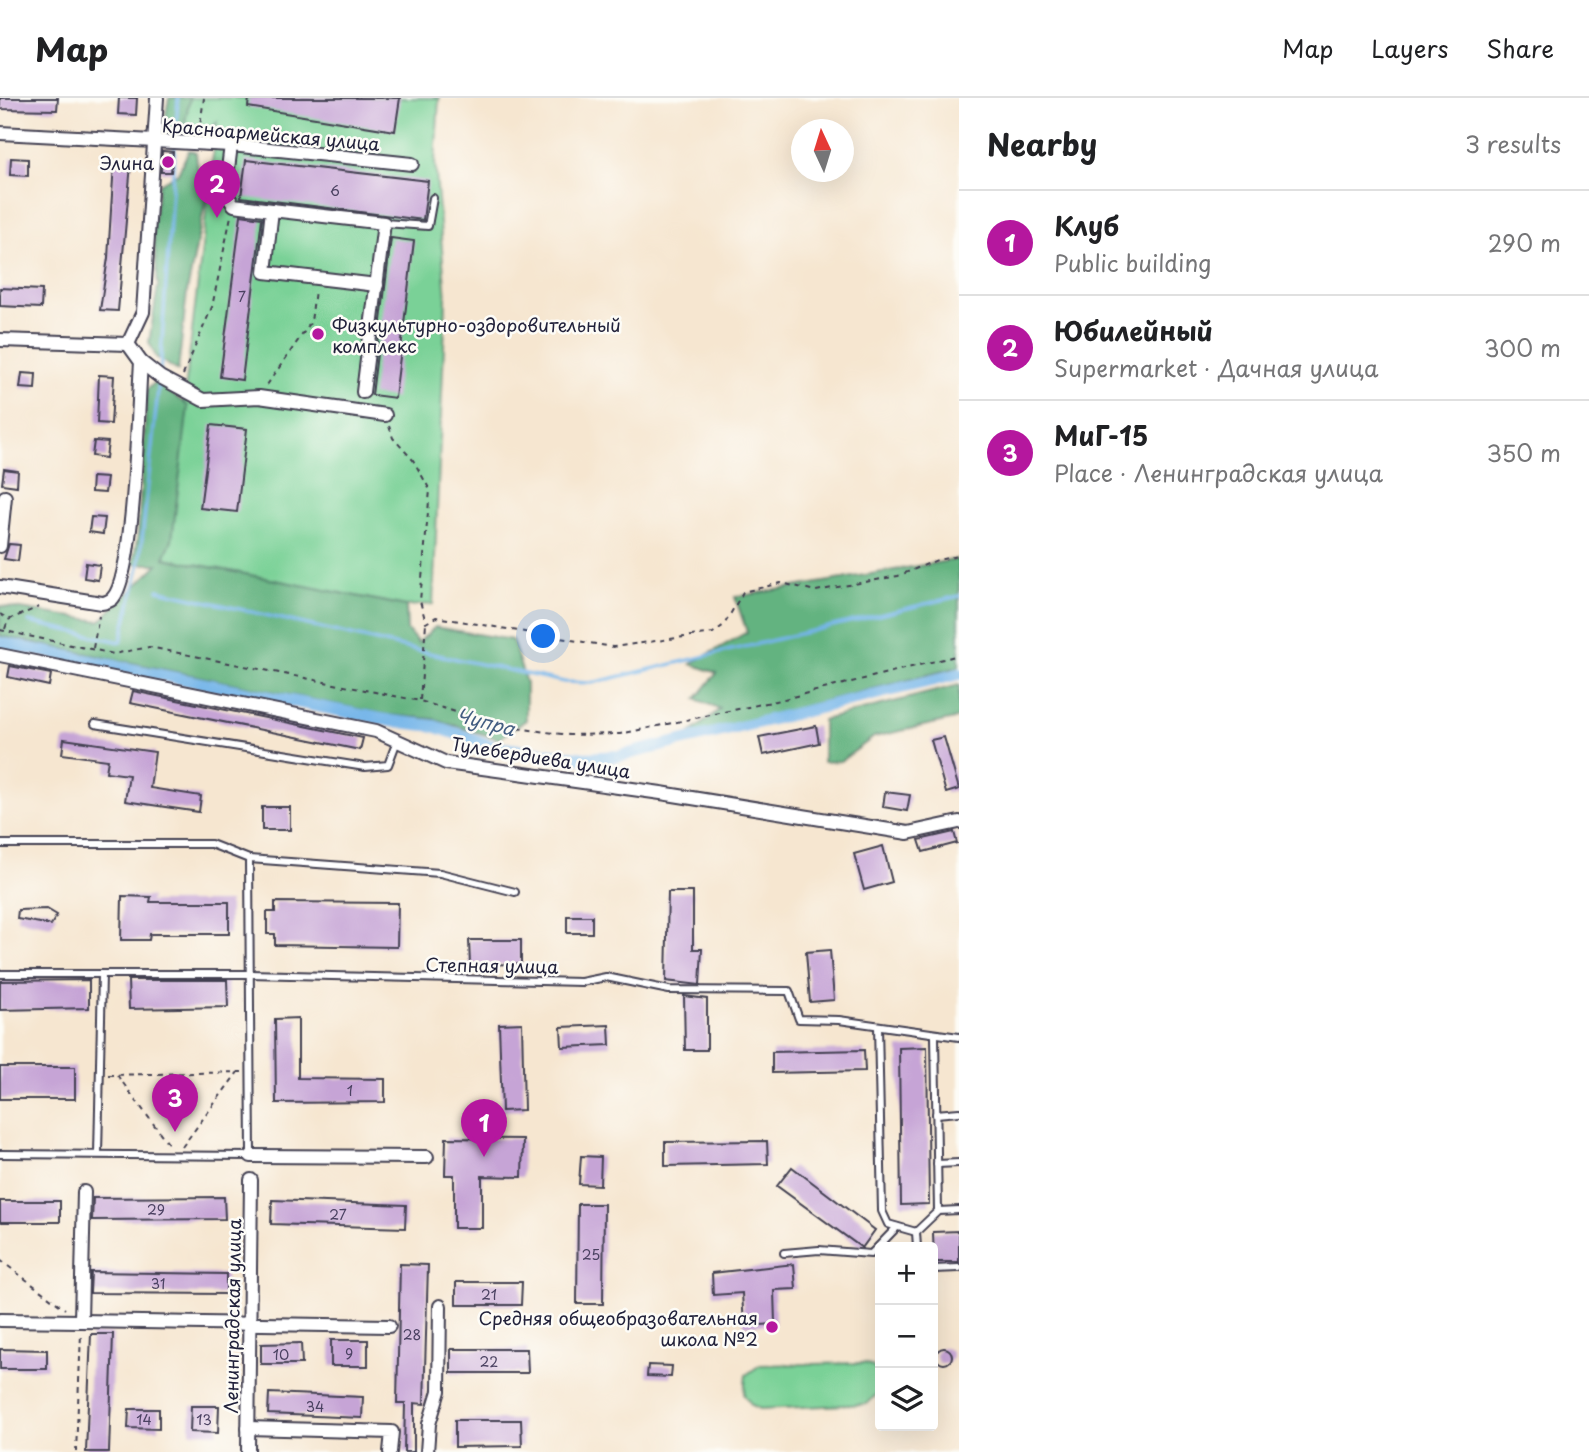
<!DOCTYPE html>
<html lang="en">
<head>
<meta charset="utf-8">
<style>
	body { margin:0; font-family:"Playpen Sans",sans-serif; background:#f2f2f2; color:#202124 }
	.controls { position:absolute; right:21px; bottom:21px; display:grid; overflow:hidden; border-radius:7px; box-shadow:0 7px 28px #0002 }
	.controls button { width:63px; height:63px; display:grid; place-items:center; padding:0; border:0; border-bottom:2px solid #e0e0e0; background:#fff; color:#202124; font:35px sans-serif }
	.compass { position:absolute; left:791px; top:21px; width:63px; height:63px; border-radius:50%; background:#fff; box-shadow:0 7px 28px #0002; rotate:356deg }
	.you { position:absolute; left:544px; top:539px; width:24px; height:24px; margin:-18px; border:5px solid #fff; border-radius:50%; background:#1a73e8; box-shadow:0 0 0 10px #1a73e833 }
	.badge { display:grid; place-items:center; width:46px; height:46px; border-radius:50%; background:#b5179e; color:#fff; font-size:23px; font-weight:700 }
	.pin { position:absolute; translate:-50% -58px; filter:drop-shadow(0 2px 4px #0008) }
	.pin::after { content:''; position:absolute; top:37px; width:24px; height:21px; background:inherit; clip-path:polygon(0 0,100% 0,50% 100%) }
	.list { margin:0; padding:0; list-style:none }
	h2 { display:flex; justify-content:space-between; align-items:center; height:91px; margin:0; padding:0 28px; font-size:30px }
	h2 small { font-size:23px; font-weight:400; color:#757577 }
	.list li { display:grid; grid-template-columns:46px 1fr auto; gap:21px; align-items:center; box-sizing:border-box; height:105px; padding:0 28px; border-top:2px solid #e0e0e0 }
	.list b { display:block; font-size:26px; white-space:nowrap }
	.list p { margin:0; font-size:23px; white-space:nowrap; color:#757577 }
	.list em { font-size:23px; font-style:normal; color:#757577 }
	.icon { flex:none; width:38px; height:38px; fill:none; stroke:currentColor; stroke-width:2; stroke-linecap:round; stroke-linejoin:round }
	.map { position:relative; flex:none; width:959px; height:1354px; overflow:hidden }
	header { display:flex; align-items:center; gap:42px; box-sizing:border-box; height:98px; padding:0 35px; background:#fff; border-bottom:2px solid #e0e0e0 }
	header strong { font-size:33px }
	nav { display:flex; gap:38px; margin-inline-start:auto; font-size:24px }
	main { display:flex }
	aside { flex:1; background:#fff }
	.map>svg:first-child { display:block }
</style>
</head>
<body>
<header>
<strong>Map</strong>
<nav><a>Map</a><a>Layers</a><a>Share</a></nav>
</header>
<main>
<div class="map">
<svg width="959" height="1354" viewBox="0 0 959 1354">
	<rect width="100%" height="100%" fill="#fdfcf7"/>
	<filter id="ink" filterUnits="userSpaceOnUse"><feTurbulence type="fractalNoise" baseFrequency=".0143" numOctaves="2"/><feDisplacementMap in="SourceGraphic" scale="14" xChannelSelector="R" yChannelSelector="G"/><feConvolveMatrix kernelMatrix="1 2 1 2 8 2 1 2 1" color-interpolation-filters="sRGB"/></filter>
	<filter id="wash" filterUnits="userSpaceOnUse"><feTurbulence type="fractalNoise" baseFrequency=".00686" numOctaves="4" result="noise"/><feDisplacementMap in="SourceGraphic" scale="28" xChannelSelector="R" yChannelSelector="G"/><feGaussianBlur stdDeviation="1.57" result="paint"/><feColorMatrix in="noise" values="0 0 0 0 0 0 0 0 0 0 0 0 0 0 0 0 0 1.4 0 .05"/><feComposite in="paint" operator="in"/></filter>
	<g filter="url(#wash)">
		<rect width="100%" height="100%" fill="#f6e6d0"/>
		<!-- green -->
		<g fill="#7ad197" stroke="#4e7a69" stroke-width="2">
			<path d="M188 0H439L435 64 446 201 433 506 406 508 165 460 217 24 206 37 184 34Z"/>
			<path d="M864 1265C880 1269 880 1279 880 1293L867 1306 760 1311 752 1307 744 1297 746 1277 760 1267Z"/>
		</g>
		<!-- forest -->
		<g fill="#63b380" stroke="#426a5e" stroke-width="2">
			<path d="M169 0H190L181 42 165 43 162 36Z"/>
			<path d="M189 52 196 55 198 72 210 81 187 194 178 273 156 259 149 244 158 188 153 129 159 86 178 75Z"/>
			<path d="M156 284 188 308 172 442 164 460 406 508 407 532 418 545 435 529 512 542 526 585V622L499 641 433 621 388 617 0 538V508L100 523 158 466H133L138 436 147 291Z"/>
			<path d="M959 461V569L687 638 720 611 696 601 717 575 691 566 747 534 735 499Z"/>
			<path d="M959 587V620L874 639 841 663 823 664V622Z"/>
		</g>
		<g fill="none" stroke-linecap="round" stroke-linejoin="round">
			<!-- stream -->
			<g stroke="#75b5e9" stroke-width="3.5">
				<path d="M160 275 178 0"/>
				<path d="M158 492 424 554 564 584 592 585 959 498"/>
				<path d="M29 524 121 544 139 469 159 283"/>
			</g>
			<!-- canal -->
			<path stroke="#75b5e9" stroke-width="12" d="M0 545 391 623 434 628 495 649 585 660 619 658 959 576"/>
		</g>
		<g id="blocks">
			<!-- building -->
			<g fill="#c6a4d6">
				<path d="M0 0H58L57 12 0 11Z"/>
				<path d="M119 0H137L136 17 118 16Z"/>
				<path d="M249 0H400L395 33 248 9Z"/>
				<path d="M162 53 173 54 171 74H161Z"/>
				<path d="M11 60 28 61V78L10 77Z"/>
				<path d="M246 62 428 83 423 122 241 99Z"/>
				<path d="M114 65 131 66 118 213 100 212 108 160Z"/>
				<path d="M241 117 262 120 242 282 220 279Z"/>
				<path d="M391 140 414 143 395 300 372 297Z"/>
				<path d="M0 190 42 192 41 210 0 208Z"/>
				<path d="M22 275 36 276 35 291 20 290Z"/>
				<path d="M99 277 114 278 111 326 97 325Z"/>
				<path d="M211 327 247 331 237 414 200 410Z"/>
				<path d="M94 343 108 344 106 360 92 358Z"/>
				<path d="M4 371 18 373 17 388 2 386Z"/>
				<path d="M92 379 107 380 105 395 91 394Z"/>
				<path d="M91 419 105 420 103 436 89 434Z"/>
				<path d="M9 446 20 447 18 463 4 461Z"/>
				<path d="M86 465 100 467 98 482 84 480Z"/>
				<path d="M10 568 51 576 49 588 8 579Z"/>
				<path d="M133 593 363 640 360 652 130 605Z"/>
				<path d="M816 628 819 645 763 657 759 639Z"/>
				<path d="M944 639 959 691 946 695 931 642Z"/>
				<path d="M64 641 155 654 150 690 201 698 199 714 125 703 129 677 106 674 108 662 62 656Z"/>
				<path d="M885 694 910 697 907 713 883 709Z"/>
				<rect x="262" y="709" width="28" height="23"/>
				<path d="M954 734 957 745 923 754 919 742Z"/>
				<path d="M883 748 892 784 864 792 854 756Z"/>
				<path d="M668 794H693V851H702L700 887 666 883Z"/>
				<path d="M122 798 151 799 150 804H229V836H150L149 842H121Z"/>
				<path d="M275 804 398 805 397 849 275 847V836H267V814H275Z"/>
				<path d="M47 811 57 817 51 827 17 821 18 812Z"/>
				<rect x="567" y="818" width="25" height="17"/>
				<path d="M469 842H521V866L470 867Z"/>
				<path d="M830 852 834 902 810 904 806 854Z"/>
				<path d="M89 882V910L0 912V883Z"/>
				<path d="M128 882H227L228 909 129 911Z"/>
				<path d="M684 898 707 901V952H685Z"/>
				<path d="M298 920V980L385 981V1004L276 1005 275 921Z"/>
				<path d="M522 925 524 1012 502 1013 499 926Z"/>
				<path d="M609 927 610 947 562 949 561 929Z"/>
				<path d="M927 949 929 1106 901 1107 899 950Z"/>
				<path d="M864 952 865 973 772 975V954Z"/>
				<rect x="0" y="969" width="75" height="32"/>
				<path d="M446 1040 523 1041 522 1079 482 1078V1130H454V1077H445Z"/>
				<path d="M767 1043 768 1066 665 1068V1044Z"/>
				<path d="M581 1058 601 1059 600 1087 579 1086Z"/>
				<path d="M792 1069 875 1132 862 1150 777 1088Z"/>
				<path d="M224 1099 225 1121 92 1122 93 1100Z"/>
				<path d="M272 1102 406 1107 405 1130 271 1126Z"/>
				<rect x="0" y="1103" width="60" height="21"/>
				<path d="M578 1106H604L603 1206H577Z"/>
				<path d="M959 1133V1164H934L933 1134Z"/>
				<path d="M400 1166 428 1167 424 1306 414 1305V1354H404L405 1305H397Z"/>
				<path d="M794 1166 796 1191 774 1192 775 1226 744 1228 742 1195 713 1197 712 1175Z"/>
				<path d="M91 1174 226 1176V1196L90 1195Z"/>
				<path d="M456 1184H522L521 1207H456Z"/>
				<path d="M91 1236H113L109 1354H86Z"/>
				<rect x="331" y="1242" width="37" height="26"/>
				<path d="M301 1245 302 1266H261V1246Z"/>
				<circle cx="944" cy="1258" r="8"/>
				<path d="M0 1251 47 1252V1271H0Z"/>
				<path d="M451 1251H527L528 1275H451Z"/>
				<path d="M648 1267 672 1268 671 1279 647 1278Z"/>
				<path d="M269 1295 363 1299 362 1320 268 1316Z"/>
				<path d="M191 1308H219L218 1335 190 1334Z"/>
				<path d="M129 1311H159V1331L128 1330Z"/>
				<path d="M455 1322H521L522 1348 455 1349Z"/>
			</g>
		</g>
	</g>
	<g filter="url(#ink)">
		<use href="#blocks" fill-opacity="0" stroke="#423f51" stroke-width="2"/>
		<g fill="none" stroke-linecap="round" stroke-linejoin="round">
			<!-- lane casing -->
			<g stroke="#423f51" stroke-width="10">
				<g id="lane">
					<path d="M384 125 428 128 433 100"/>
					<path d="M95 626 365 669 388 667 397 643"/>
					<path d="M0 746H211L249 761 251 1058 0 1056"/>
					<path d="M249 761 440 775 515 794"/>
					<path d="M0 876H249L581 884 606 879 669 892 789 893 799 921 839 922 959 939"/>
					<path d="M878 928 882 1113 888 1126 916 1134"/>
					<path d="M936 1016 959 1014"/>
					<path d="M98 1056 102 876"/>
					<path d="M937 1066 959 1065"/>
					<path d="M938 1113 959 1112"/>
					<path d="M917 1149 916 1134 938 1113 935 938"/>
					<path d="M784 1155 819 1152 871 1156 897 1129"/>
					<path d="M933 1171 959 1170"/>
				</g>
			</g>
			<!-- street casing -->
			<g stroke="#423f51" stroke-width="16">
				<g id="street">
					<path d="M0 35 231 47 412 66"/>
					<path d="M231 47 225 95 234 107 272 112 265 174 377 187"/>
					<path d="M272 112 384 125 363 294"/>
					<path d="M0 242 128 246"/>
					<path d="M128 246 143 214 157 0"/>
					<path d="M141 264 160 279 203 302 259 299 385 317"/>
					<path d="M0 448 5 399"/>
					<path d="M0 489 102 505C104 505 110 503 112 501 135 480 138 303 141 264L128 246"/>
					<path d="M0 557 376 633 446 665 661 695 908 735 959 724"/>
					<path d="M251 1058 427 1059"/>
					<path d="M0 1222 81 1223 84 1094"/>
					<path d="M81 1223 389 1228"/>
					<path d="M248 1330 392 1334 390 1354"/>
					<path d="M248 1354 251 1082"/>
					<path d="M427 1354 429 1326 439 1293 440 1208"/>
				</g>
			</g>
			<!-- path -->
			<g stroke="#423f51" stroke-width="2" stroke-dasharray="5 5" stroke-linecap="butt">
				<path d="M199 34 204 0"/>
				<path d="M183 277 212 209 231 118"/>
				<path d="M267 287 311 224 315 192"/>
				<path d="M389 328 393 340 413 362 430 392 420 503 426 525 436 519 613 549 713 535 724 527 743 494 781 485 816 493 898 478 937 462 959 458"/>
				<path d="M0 516 8 521"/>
				<path d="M5 531 8 522 39 509"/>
				<path d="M0 532 114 556 149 549 420 603 501 628 569 637 620 636 776 603 959 557"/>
				<path d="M93 550 99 518"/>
				<path d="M420 602 426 525"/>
				<path d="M175 976V1023"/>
				<path d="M108 977 242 974"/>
				<path d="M117 977 170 1048"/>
				<path d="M182 1049 238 974"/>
				<path d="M0 1162 65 1211"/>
				<path d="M76 1354 81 1236"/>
			</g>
			<!-- lane -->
			<use href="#lane" stroke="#fff" stroke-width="6"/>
			<!-- street -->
			<use href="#street" stroke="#fff" stroke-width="12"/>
		</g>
	</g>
	<!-- markers -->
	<g fill="#b5179e" stroke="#fdfcf7" stroke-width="2.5">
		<circle cx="168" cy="64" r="7"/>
		<circle cx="318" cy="236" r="7"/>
		<circle cx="772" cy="1229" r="7"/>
	</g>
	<g text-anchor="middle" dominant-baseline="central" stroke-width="5" stroke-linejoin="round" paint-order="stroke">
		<!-- number labels -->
		<g font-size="14" fill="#4b4262">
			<text x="335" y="92">6</text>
			<text x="242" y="198">7</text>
			<text x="350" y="992">1</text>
			<text x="156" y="1111">29</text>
			<text x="338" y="1116">27</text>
			<text x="591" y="1156">25</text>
			<text x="158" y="1185">31</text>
			<text x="489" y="1196">21</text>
			<text x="412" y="1236">28</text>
			<text x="349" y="1255">9</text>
			<text x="281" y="1256">10</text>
			<text x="489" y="1263">22</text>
			<text x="315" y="1308">34</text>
			<text x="144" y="1321">14</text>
			<text x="204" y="1321">13</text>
		</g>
		<!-- street labels -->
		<g font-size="18" fill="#22223b" stroke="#fdfcf7">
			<text transform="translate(271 36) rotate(5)">Красноармейская улица</text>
			<text transform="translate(541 659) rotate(9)">Тулебердиева улица</text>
			<text transform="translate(492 867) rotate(1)">Степная улица</text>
			<text transform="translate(232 1218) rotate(-89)">Ленинградская улица</text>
		</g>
		<!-- poi labels -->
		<g font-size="18" fill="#22223b" stroke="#fdfcf7" text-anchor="end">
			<text x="154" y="64">Элина</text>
			<text x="332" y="226" text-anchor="start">Физкультурно-оздоровительный<tspan x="332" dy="21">комплекс</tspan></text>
			<text x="758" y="1219">Средняя общеобразовательная<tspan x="758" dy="21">школа №2</tspan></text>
		</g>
		<!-- water labels -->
		<g font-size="19" font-style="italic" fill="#435d81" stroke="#fdfcf7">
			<text transform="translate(486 623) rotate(15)">Чупра</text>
		</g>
	</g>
</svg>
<div class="controls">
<button>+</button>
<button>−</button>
<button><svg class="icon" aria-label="layers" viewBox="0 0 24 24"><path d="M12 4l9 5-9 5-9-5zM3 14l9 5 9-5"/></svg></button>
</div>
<svg class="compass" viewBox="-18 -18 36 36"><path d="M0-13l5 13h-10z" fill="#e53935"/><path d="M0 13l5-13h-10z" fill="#757577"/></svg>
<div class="you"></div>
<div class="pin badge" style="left:484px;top:1059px">1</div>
<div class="pin badge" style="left:217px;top:120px">2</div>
<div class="pin badge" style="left:175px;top:1034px">3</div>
</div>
<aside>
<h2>Nearby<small>3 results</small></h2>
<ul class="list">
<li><span class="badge">1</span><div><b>Клуб</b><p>Public building</p></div><em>290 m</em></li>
<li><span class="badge">2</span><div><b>Юбилейный</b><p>Supermarket · Дачная улица</p></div><em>300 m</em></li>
<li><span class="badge">3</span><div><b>МиГ-15</b><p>Place · Ленинградская улица</p></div><em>350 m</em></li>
</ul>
</aside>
</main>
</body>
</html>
